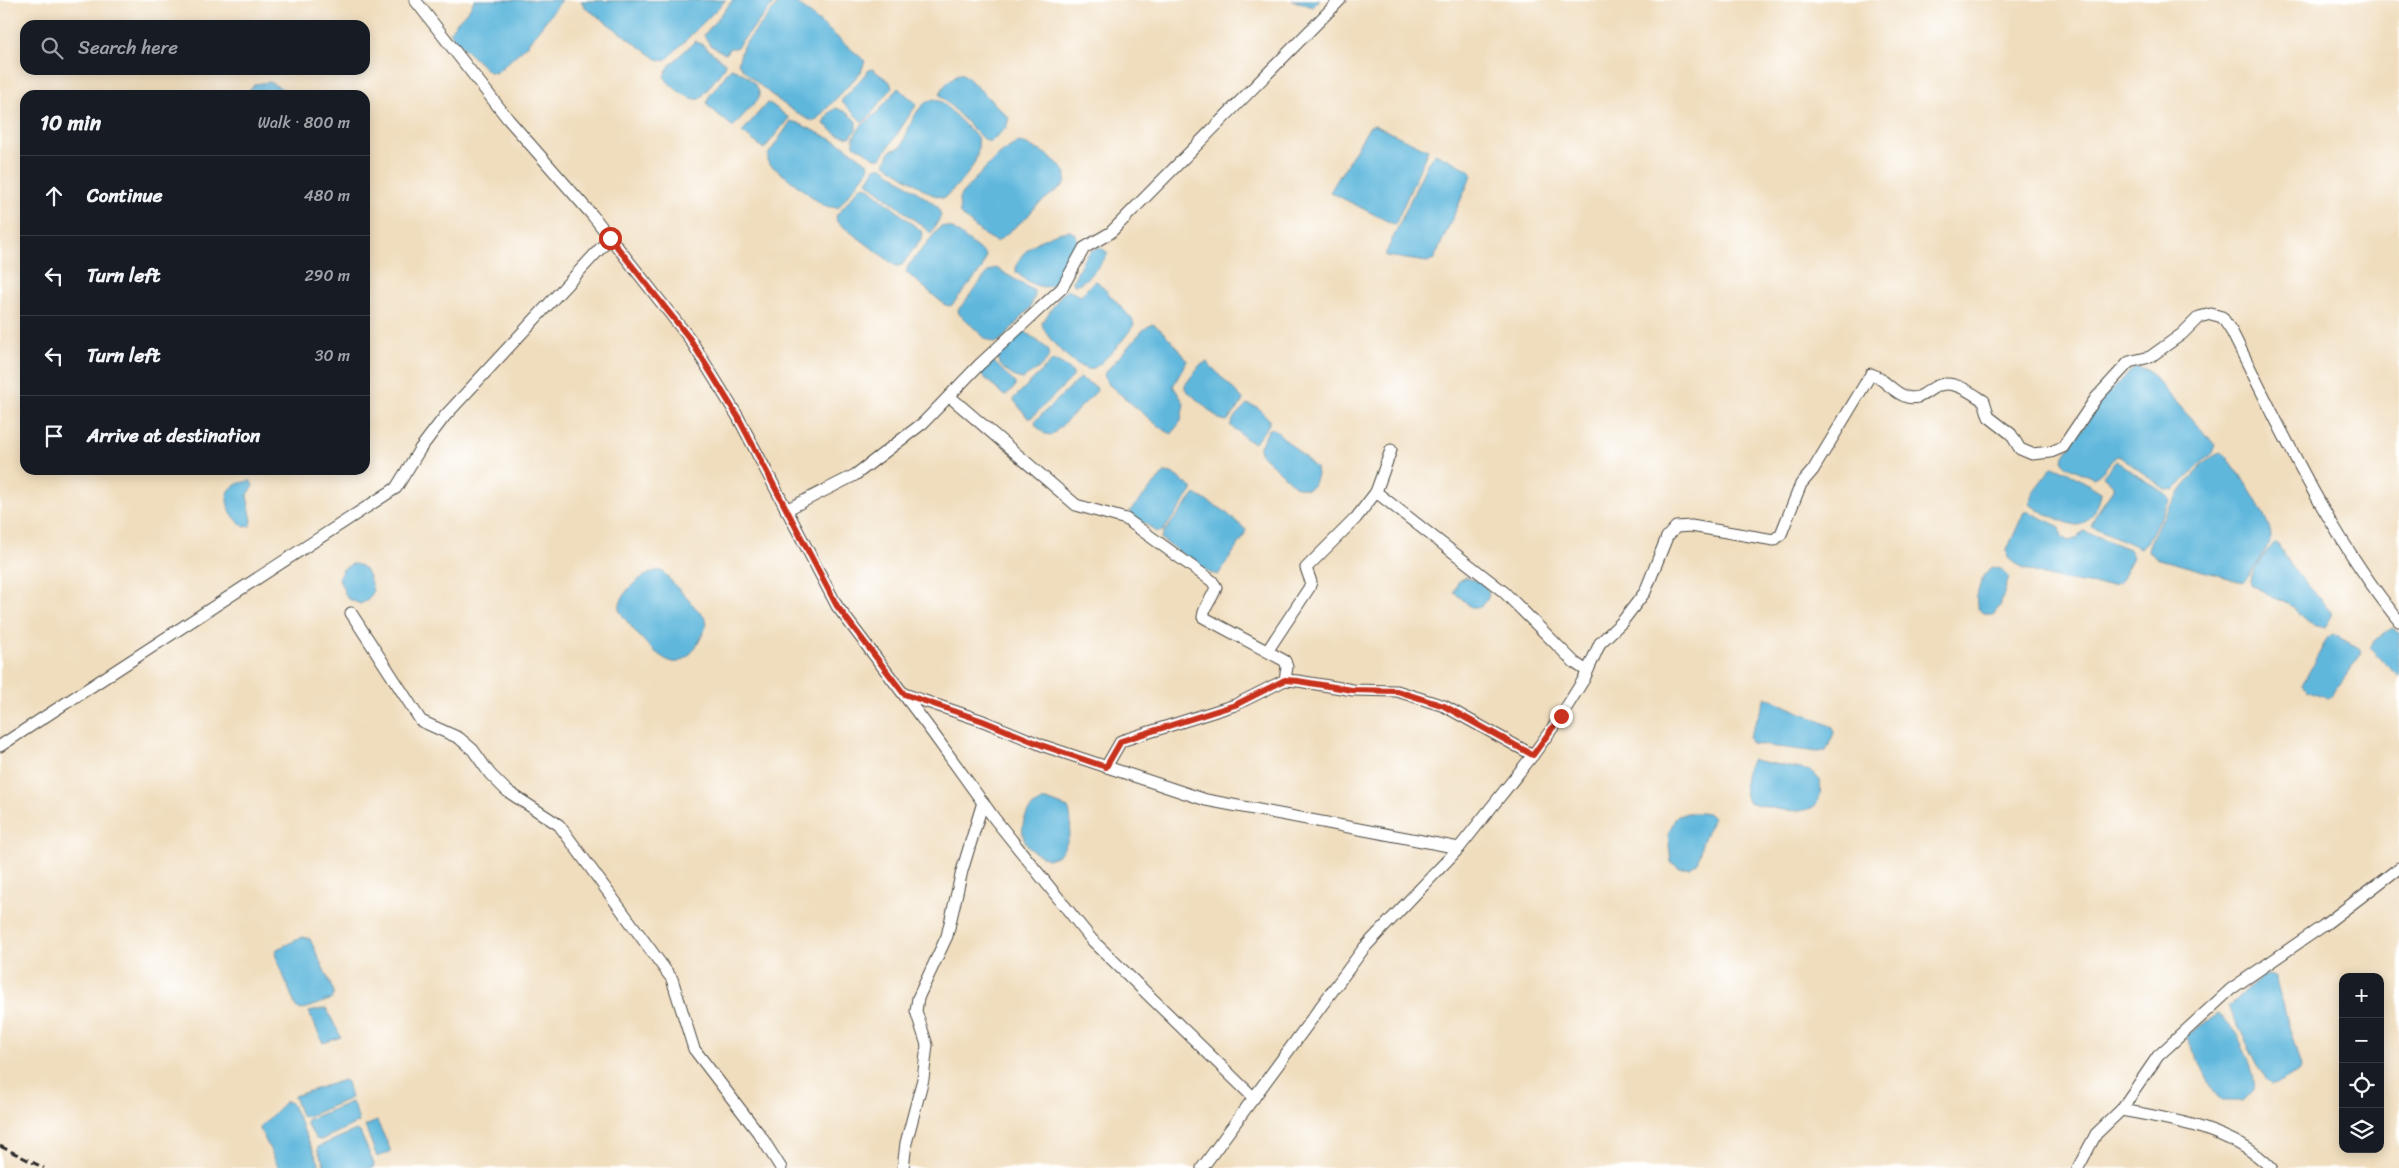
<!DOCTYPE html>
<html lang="en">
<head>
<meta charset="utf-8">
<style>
	body { margin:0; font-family:Sriracha,sans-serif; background:#242831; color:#f1f3f6 }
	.controls { position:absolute; right:15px; bottom:15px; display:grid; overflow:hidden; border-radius:10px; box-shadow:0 2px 12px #0003 }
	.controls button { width:45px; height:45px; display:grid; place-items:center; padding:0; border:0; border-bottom:1px solid #363941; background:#171b24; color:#f1f3f6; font:25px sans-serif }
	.stop { position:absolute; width:15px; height:15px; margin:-11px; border:4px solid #c8321e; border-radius:50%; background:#fff }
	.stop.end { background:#c8321e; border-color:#fff; box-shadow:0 1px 5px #0008 }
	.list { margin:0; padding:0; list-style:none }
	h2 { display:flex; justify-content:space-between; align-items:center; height:65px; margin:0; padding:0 20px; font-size:21px }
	h2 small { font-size:16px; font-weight:400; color:#9ea1a6 }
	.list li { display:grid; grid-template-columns:32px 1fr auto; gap:15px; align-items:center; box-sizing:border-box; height:80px; padding:0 20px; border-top:1px solid #363941 }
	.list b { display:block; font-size:19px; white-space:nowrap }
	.list em { font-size:16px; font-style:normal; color:#9ea1a6 }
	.icon { flex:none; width:28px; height:28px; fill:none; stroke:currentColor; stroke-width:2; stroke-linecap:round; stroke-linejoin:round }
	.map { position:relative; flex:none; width:2399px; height:1168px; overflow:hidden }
	.search { position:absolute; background:#171b24; box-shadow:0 2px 12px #0003; left:20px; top:20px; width:350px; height:55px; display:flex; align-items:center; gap:12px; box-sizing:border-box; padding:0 18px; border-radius:15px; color:#9ea1a6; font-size:19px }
	.panel { position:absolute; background:#171b24; box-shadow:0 2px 12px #0003; left:20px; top:90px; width:350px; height:385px; border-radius:15px }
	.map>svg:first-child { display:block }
</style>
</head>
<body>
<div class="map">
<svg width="2399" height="1168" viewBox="0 0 2399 1168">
	<rect width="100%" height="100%" fill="#fff"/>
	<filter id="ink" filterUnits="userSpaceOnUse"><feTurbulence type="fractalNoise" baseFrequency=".02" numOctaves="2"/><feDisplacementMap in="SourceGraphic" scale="10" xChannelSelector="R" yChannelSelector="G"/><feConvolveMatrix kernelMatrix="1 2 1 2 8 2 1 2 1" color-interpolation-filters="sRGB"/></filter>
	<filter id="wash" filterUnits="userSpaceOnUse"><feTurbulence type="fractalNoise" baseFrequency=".0096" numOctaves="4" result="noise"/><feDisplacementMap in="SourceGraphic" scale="20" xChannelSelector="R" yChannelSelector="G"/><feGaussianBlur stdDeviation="1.12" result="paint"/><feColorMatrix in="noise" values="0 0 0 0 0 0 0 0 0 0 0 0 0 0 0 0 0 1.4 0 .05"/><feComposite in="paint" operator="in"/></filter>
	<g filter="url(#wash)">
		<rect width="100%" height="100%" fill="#f0ddbd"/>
		<!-- water -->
		<g fill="#5fb7dc" stroke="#457184">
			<path d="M474 0H562L526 46 496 73 489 72 455 40 450 32C456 19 469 14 474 0Z"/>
			<path d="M726 0 665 61 657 59 586 8 581 1Z"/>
			<path d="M733 0H777L736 48H730L725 54 710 45 704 35Z"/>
			<path d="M781 0 795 1 865 61 861 72 815 121C802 122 745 75 738 63L743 46Z"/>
			<path d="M1292 0H1320L1313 7Z"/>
			<path d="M695 41 703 45 725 63 724 68 700 99C689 101 669 86 664 76L670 65Z"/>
			<path d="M731 68C742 71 762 85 759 98L733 127 707 105 708 98Z"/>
			<path d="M872 69 890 82 892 88 867 119 862 122 841 101 869 70Z"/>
			<path d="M961 73 966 76 1009 118 1006 128 990 142 983 139 940 95C941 87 953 76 961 73Z"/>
			<path d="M269 82 285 90 289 95H251L250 90 255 84Z"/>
			<path d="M898 88 916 103 915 107 881 158H875L854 145 853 138 861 126 876 114Z"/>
			<path d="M934 99 942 102 977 137C984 162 961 182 944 198L931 194 885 164 890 151 901 147C909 131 914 104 934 99Z"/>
			<path d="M767 103 771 104 789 118 764 149 742 132Z"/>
			<path d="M836 108 846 112 856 121V130L850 137 838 135 824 124 829 113Z"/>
			<path d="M791 121 798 123 843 145 869 164 868 170 838 208 824 206 768 163V155Z"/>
			<path d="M1374 125 1428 150 1395 225 1330 192 1370 126Z"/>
			<path d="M1019 142C1038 149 1054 156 1066 173L1065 184 1036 206 1027 217 997 242 982 233 960 214 959 198 962 193C979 176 997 152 1019 142Z"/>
			<path d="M1435 153 1470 170 1472 175 1434 259 1427 262 1386 256V253L1427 164Z"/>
			<path d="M881 166 938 207 941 216 931 233 868 183 867 181 875 168Z"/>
			<path d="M861 186 868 187 922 232 921 239 902 265 896 266 837 222 836 216Z"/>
			<path d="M941 226 952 228 985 254 986 257 982 269 951 306 945 305 906 272 908 266Z"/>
			<path d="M1070 231 1076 235 1078 245C1066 281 1050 303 1016 272 1015 250 1050 232 1070 231Z"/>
			<path d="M1100 247 1108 253C1104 262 1082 286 1074 285L1073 281C1080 267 1084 251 1100 247Z"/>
			<path d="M996 268 1034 291 1035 295 1030 308 1001 340 995 343 986 339 959 314 958 310 989 271Z"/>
			<path d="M1097 281 1132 319 1134 324C1129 334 1101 367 1091 369 1079 372 1042 335 1042 323L1061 295 1067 290 1081 296 1093 282Z"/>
			<path d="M1152 324C1160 326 1184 354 1187 361L1173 386 1184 403 1181 421 1171 434 1158 426 1107 383 1104 374 1143 330Z"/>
			<path d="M1023 330 1049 350C1052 362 1031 373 1023 379 1013 378 997 367 997 355Z"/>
			<path d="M991 359 1015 383V387L1006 395H1003L981 374 980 371Z"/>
			<path d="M1052 361C1060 360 1067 368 1073 373V377L1031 418H1028L1013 399Z"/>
			<path d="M1207 362 1243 399 1242 403 1227 421 1219 419 1185 389V385L1200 365Z"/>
			<path d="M2136 366 2147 370 2215 445 2212 453 2174 490 2165 489 2121 457 2117 456C2108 462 2103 475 2093 478L2067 466 2063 462 2064 456 2104 397Z"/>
			<path d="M1080 378 1096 387 1097 391 1052 435 1045 434 1036 426 1035 421Z"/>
			<path d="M1247 404 1257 407 1269 419V424L1255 443 1249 441 1230 425 1236 415Z"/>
			<path d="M1269 429H1274L1316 468 1317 475 1313 486 1307 489 1295 486 1260 453 1259 448Z"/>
			<path d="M2221 453 2226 456C2237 469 2272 521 2271 537 2270 545 2250 577 2243 582L2156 558 2148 552C2148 533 2201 455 2221 453Z"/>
			<path d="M2116 461 2167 495 2170 500 2147 542 2140 548 2091 526 2096 514 2113 490V485L2103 476Z"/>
			<path d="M2052 467 2065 470 2101 492C2101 503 2089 525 2077 525 2069 525 2035 510 2030 504L2032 493Z"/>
			<path d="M1165 472 1172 473 1192 488V491L1163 531 1157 532 1129 512Z"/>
			<path d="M251 481 253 487 247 496 252 521 250 526 245 527C223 512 217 483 251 481Z"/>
			<path d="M1195 494 1223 510 1246 530 1243 538 1218 575 1210 573 1161 539 1164 532Z"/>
			<path d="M2024 512H2029L2060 527 2062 537 2068 541 2076 539 2084 531 2129 549 2133 557 2120 582C2106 592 2045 576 2028 570 2020 568 2014 563 2008 558L2007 550Z"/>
			<path d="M2277 543 2292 567 2331 612 2332 616 2325 627C2311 628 2302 618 2295 608L2251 585 2250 580C2253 572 2269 544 2277 543Z"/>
			<path d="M352 564C367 564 369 577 373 590L368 600 360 604 347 598 339 579 342 570Z"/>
			<path d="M1992 567 2001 569 2009 577 2000 606 1993 615C1988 614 1981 613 1978 608 1973 599 1983 571 1992 567Z"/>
			<path d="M655 571H662L705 618 707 623C704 635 688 666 673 662 655 658 629 625 619 610 621 591 638 578 655 571Z"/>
			<path d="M1466 577C1482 583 1499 590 1481 607H1471L1454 592 1458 582Z"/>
			<path d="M2392 628 2399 632V677L2370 648 2374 641Z"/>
			<path d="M2333 634 2359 648 2362 653 2332 695 2327 698 2307 690 2302 685 2328 637Z"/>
			<path d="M1766 697 1833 727 1834 733 1826 751 1818 752 1752 744 1749 738Z"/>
			<path d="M1753 760 1811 771 1820 780C1821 788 1821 796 1817 803 1807 819 1763 806 1748 802 1743 788 1742 772 1753 760Z"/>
			<path d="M1047 800 1068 808C1074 821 1070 844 1059 854 1056 857 1051 858 1047 859 1043 856 1037 854 1033 851 1013 836 1024 803 1047 800Z"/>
			<path d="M1687 813H1708L1713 818 1702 843 1697 863 1690 868H1679L1671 862 1668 834 1676 817Z"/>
			<path d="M303 937 310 939 334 992 332 999 301 1010 296 1007 275 954 277 949Z"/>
			<path d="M2268 975 2275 977 2301 1067 2300 1071 2278 1084 2271 1085 2265 1079 2228 1006 2262 977Z"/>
			<path d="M326 1008 341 1037 323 1043 309 1012Z"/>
			<path d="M2217 1014C2235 1021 2258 1073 2254 1090L2242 1101H2222L2214 1091 2186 1036Z"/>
			<path d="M344 1080 347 1082 351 1098 306 1117 301 1116 294 1096Z"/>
			<path d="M286 1101 291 1103 319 1163 318 1168H279L260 1129 261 1126Z"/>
			<path d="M351 1102 355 1107 359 1122 321 1140 316 1139 306 1123 307 1120Z"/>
			<path d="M377 1121 390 1149V1152L377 1157 365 1126Z"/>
			<path d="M356 1130 360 1132 374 1164 373 1168H326L318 1151V1147Z"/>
		</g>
	</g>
	<g filter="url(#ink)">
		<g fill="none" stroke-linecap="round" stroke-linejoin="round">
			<!-- minor casing -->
			<g stroke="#494641" stroke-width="13">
				<g id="minor">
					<path d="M415 0 508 119 593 216 690 339 738 417 837 606 932 732 994 818 1092 940 1254 1098"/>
					<path d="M949 396 1076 505 1126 519 1212 581 1216 587C1213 598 1204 606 1203 617L1285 661 1287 667 1285 680"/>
					<path d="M1376 492 1504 592 1575 663 1587 671"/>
					<path d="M786 510 855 475 923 423 979 365 1062 288 1084 248 1110 233 1340 0"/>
					<path d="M351 613 421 721 459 738 473 750 490 774 507 791 559 825 672 979 694 1049 760 1135 781 1168"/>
					<path d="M1268 650 1309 588 1311 582 1306 568 1356 518 1376 492 1391 450"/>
					<path d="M904 694 983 721 1044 746 1206 800 1459 848"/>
					<path d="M0 746 396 488 420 449 445 416 610 238"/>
					<path d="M1106 767 1121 741 1235 705 1285 680 1298 681 1353 690 1397 691 1444 706 1533 755"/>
					<path d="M2121 1110C2172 1119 2234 1129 2271 1168"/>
					<path d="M903 1168 906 1143 923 1079 927 1045 916 1011 918 998 947 936 962 871 983 802"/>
					<path d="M1202 1168 1364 948 1459 848 1533 755 1561 716 1584 679 1600 643 1622 622 1645 592 1667 537 1676 527 1691 526 1774 540 1781 534 1801 484 1813 470 1871 374C1884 378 1893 393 1907 397 1923 402 1930 384 1946 384 1960 384 1973 394 1984 401L1989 417 2011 434 2020 449 2032 454 2051 452 2063 447 2096 398 2129 362 2150 357 2182 334 2199 317 2211 314 2222 317 2232 332C2282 432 2329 534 2399 621"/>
					<path d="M2078 1168 2096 1134 2121 1110 2158 1056 2231 989 2323 926 2399 868"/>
				</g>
			</g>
			<!-- minor -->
			<use href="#minor" stroke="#fff" stroke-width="11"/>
			<!-- rail -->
			<path stroke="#2b2b2b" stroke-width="3" stroke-dasharray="8 4" stroke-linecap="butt" d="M0 1146 44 1168"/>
		</g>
	</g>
	<g fill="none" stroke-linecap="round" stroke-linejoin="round" filter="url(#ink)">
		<!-- route -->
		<path stroke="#c8321e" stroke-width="6" d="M610 238 690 339 738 417 837 606 904 694 983 721 1044 746 1106 767 1121 741 1235 705 1285 680 1298 681 1352 690 1397 691 1444 706 1533 755 1561 716"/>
	</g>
</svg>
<div class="controls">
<button>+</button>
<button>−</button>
<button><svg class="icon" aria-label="locate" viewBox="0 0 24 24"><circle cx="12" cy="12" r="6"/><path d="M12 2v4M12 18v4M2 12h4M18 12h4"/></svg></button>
<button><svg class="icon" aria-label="layers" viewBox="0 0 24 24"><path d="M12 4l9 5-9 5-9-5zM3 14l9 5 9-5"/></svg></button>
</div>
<div class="stop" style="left:610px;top:238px"></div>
<div class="stop end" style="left:1561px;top:716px"></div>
<div class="search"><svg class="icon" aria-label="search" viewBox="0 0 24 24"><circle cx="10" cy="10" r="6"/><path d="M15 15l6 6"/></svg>Search here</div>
<section class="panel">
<h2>10 min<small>Walk · 800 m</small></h2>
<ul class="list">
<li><svg class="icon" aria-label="ahead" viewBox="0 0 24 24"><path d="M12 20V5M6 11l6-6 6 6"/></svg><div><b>Continue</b></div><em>480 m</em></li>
<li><svg class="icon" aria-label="left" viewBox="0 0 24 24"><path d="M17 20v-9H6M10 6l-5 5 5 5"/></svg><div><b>Turn left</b></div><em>290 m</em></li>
<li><svg class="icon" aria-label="left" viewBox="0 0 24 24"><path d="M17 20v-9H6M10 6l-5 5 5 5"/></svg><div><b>Turn left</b></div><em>30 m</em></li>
<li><svg class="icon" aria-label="arrive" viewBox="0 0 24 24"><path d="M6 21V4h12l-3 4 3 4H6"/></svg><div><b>Arrive at destination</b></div></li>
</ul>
</section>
</div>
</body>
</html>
